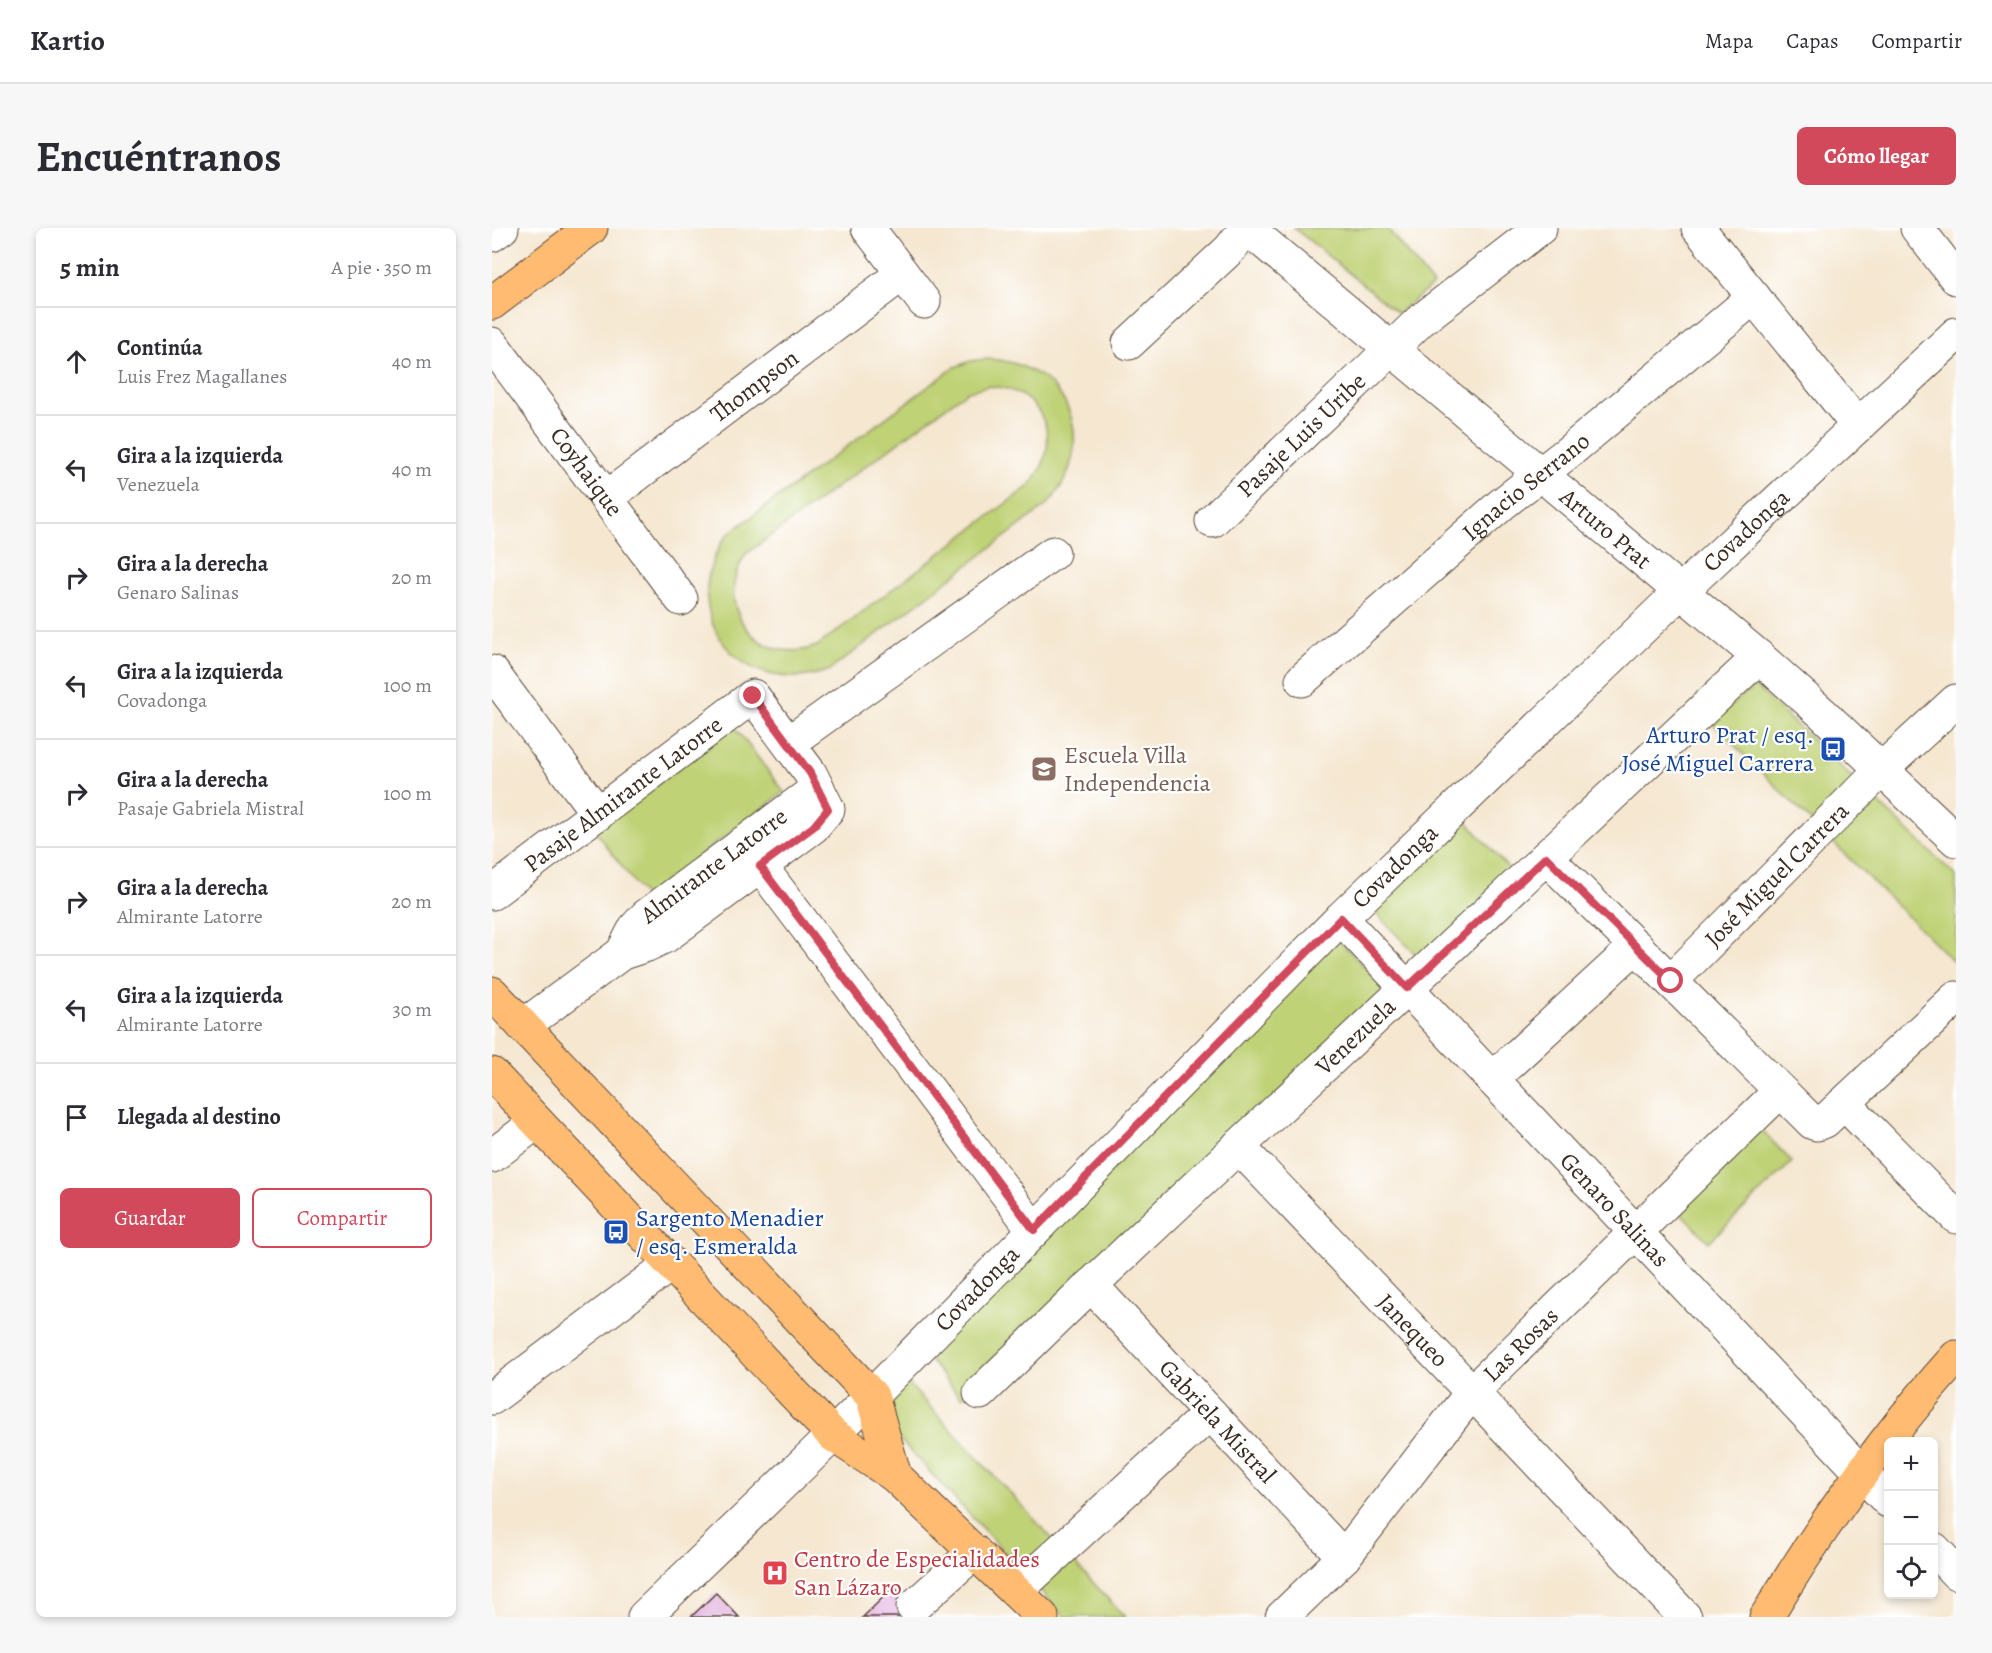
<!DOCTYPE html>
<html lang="es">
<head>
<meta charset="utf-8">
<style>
	body { margin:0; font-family:Alegreya,serif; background:#f7f7f7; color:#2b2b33 }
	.controls { position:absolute; right:18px; bottom:18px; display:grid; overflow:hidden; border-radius:9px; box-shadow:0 3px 9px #0003 }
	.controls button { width:54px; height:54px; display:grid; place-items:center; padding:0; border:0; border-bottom:2px solid #e1e1e2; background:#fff; color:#2b2b33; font:30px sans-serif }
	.stop { position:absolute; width:18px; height:18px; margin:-14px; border:4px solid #d1495b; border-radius:50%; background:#fff }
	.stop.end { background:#d1495b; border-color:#fff; box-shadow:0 2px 6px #0008 }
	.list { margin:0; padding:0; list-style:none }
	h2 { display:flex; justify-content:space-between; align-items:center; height:78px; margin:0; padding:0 24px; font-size:26px }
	h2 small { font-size:20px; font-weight:400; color:#7c7c81 }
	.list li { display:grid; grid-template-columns:39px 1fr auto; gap:18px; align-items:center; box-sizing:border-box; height:108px; padding:0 24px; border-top:2px solid #e1e1e2 }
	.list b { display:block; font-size:22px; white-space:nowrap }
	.list p { margin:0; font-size:20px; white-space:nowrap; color:#7c7c81 }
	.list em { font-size:20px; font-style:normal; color:#7c7c81 }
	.actions { display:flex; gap:12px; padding:18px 24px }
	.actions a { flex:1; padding:14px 0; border:2px solid #d1495b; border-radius:9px; text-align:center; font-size:21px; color:#d1495b }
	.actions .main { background:#d1495b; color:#fff }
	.icon { flex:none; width:33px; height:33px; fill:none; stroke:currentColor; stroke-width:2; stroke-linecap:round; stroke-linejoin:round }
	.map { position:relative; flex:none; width:1464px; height:1389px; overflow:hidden; border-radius:9px }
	header { display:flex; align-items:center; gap:36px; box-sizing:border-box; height:84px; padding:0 30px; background:#fff; border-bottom:2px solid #e1e1e2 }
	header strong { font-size:28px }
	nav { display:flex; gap:33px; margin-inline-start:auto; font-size:21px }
	.intro { display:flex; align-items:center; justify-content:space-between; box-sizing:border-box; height:144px; padding:0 36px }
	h1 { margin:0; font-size:42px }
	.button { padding:15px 27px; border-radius:9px; background:#d1495b; color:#fff; font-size:21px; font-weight:700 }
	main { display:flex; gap:36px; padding:0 36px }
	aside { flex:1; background:#fff; border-radius:9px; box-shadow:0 3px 9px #0003 }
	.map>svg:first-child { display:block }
</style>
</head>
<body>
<header>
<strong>Kartio</strong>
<nav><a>Mapa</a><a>Capas</a><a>Compartir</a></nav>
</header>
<div class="intro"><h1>Encuéntranos</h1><a class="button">Cómo llegar</a></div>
<main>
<aside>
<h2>5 min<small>A pie · 350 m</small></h2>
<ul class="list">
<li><svg class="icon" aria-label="ahead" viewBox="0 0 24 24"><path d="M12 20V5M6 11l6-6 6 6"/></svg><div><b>Continúa</b><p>Luis Frez Magallanes</p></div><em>40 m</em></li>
<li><svg class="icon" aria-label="left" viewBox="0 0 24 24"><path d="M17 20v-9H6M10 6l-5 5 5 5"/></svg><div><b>Gira a la izquierda</b><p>Venezuela</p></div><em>40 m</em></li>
<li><svg class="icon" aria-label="right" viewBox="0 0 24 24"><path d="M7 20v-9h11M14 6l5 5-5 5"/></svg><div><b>Gira a la derecha</b><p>Genaro Salinas</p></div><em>20 m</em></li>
<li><svg class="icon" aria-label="left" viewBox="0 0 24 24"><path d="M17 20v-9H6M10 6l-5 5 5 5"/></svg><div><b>Gira a la izquierda</b><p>Covadonga</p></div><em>100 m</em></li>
<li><svg class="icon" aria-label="right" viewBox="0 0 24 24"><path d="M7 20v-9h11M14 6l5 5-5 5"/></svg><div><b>Gira a la derecha</b><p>Pasaje Gabriela Mistral</p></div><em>100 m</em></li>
<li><svg class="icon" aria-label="right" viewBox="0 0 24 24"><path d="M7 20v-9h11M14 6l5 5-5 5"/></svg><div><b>Gira a la derecha</b><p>Almirante Latorre</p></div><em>20 m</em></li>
<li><svg class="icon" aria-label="left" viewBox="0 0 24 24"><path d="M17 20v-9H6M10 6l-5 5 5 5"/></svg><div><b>Gira a la izquierda</b><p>Almirante Latorre</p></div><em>30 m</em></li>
<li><svg class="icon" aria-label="arrive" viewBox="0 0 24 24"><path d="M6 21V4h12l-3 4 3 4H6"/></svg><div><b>Llegada al destino</b></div></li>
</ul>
<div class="actions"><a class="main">Guardar</a><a>Compartir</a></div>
</aside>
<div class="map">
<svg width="1464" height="1389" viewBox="0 0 1464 1389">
	<rect width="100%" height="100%" fill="#fff"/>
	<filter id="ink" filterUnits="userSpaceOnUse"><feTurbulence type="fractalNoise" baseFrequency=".0167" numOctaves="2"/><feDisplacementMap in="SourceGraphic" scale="12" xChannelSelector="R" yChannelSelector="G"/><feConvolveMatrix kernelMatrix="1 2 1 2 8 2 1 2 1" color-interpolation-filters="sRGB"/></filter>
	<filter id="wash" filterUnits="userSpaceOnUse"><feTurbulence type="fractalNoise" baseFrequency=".008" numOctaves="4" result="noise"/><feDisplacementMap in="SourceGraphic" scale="24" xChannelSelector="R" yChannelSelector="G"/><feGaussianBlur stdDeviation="1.35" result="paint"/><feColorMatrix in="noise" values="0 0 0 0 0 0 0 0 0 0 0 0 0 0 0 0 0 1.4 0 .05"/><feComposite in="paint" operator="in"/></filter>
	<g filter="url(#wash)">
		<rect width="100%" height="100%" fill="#f5e7d0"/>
		<!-- green -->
		<g fill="#bfd276" stroke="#7d7e4a" stroke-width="1.5" fill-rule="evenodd">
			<path d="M802 0H895L941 57 906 85Z"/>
			<path d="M495 131C578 135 610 216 555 277L338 442C249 475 179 385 235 307L463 139 479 133ZM496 158C553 160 574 216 537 258L325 418C266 441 218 377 254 326L476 163Z"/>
			<path d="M1263 458 1464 648V736L1219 494Z"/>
			<path d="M242 498 292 564 153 669 103 603Z"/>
			<path d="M969 587 1024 649 932 735 874 675Z"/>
			<path d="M839 704 897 765 469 1170 421 1112Z"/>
			<path d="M1267 899 1300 934 1217 1014 1183 979Z"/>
			<path d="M413 1152 633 1389H573L395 1198 394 1175Z"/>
		</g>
		<g id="blocks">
			<!-- building -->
			<g fill="#e1a8dc">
				<path d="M402 1359 431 1389H371Z"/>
				<path d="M224 1365 247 1389H199Z"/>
			</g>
		</g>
	</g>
	<g filter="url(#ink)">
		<use href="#blocks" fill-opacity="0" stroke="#574639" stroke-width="1.5"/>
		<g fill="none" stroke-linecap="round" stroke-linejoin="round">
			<!-- minor casing -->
			<g stroke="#574639" stroke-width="35">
				<g id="minor">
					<path d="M376 0 432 74"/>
					<path id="s1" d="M755 0 1267 429 1330 485 1464 612"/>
					<path d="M1206 0 1366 198"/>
					<path d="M1425 0 1464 50"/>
					<path d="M0 7 10 0"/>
					<path d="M637 115 738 21 754 0"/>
					<path id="s2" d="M0 116 189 371"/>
					<path id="s3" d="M114 270 410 46"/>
					<path id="s4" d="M720 293 928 93 1048 0"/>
					<path d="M0 444 106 586"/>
					<path id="s5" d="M810 452 1010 276 1079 222 1262 69"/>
					<path d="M298 516 310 505 561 325"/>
					<path d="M251 615 542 1002"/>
					<path d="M1054 629 1321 895 1325 896 1333 893 1464 770"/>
					<path id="s6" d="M0 665 261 468 318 545 336 581 321 599 174 708 155 717 130 725 31 798"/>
					<path id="s7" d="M849 690 1396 1273"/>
					<path id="s8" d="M130 725 143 700 154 688 326 560"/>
					<path id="s9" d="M1179 753 1390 541 1464 473"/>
					<path d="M1000 851 1144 718"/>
					<path d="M1352 875 1464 989"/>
					<path id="s10" d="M746 918 1193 1389"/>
					<path d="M0 928 45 894"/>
					<path id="s11" d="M599 1057 852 1329"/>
					<path id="s12" d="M488 1165 599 1057 1267 429"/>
					<path d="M0 1170 179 1036"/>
					<path d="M1442 1321 1464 1345"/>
					<path d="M524 1363 718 1185"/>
					<path d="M421 1379 483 1324"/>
					<path id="s13" d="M152 1389 341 1207 849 690 1188 364 1464 106"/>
					<path id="s14" d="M790 1389 852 1329 980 1164 1288 863"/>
				</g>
			</g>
			<!-- major casing -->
			<g stroke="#574639" stroke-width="35">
				<g id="major">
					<path d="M0 75 99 0"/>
					<path d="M0 765 380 1168 403 1248"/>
					<path d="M0 846 341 1207 403 1248 550 1389"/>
					<path d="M1274 1389C1330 1297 1392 1209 1464 1129"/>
				</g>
			</g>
			<!-- minor -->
			<use href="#minor" stroke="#fff" stroke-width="33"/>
			<!-- major -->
			<use href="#major" stroke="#ffbb71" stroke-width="33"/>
		</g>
	</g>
	<g fill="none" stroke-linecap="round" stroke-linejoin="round" filter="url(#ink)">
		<!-- route -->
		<path stroke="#d1495b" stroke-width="8" d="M261 468 318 545 336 581 321 599 268 638 542 1002 849 690 915 760 1054 629 1179 753"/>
	</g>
	<!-- icons -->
	<defs>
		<g id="bus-square" transform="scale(1.35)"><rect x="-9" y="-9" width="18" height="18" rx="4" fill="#1a4fb4" stroke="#fff"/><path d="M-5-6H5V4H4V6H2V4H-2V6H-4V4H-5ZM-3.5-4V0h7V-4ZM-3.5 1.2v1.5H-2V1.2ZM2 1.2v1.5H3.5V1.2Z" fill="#fff"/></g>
		<g id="school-square" transform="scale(1.35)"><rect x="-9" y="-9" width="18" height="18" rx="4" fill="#8d6e63" stroke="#fff"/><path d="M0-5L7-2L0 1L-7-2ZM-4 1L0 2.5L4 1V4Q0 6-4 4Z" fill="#fff"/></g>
		<g id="hospital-square" transform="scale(1.35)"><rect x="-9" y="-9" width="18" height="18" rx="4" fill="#e0444e" stroke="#fff"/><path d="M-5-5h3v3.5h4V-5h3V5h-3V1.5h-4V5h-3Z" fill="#fff"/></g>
	</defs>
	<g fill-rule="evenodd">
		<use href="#bus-square" x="1341" y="521"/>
		<use href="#school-square" x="552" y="541"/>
		<use href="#bus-square" x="124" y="1004"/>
		<use href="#hospital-square" x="283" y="1345"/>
	</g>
	<g text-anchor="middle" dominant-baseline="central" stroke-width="4.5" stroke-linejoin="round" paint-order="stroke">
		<!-- street labels -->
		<g font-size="24" fill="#3b2a1e" stroke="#fff">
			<text stroke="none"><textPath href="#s3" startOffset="186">Thompson</textPath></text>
			<text stroke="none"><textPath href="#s4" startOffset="124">Pasaje Luis Uribe</textPath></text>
			<text stroke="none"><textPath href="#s2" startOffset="159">Coyhaique</textPath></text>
			<text stroke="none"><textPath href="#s5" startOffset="296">Ignacio Serrano</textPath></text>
			<text stroke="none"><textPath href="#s1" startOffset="468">Arturo Prat</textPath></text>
			<text stroke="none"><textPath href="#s13" startOffset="1548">Covadonga</textPath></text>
			<text stroke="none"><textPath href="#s6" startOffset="164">Pasaje Almirante Latorre</textPath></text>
			<text stroke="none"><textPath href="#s8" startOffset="129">Almirante Latorre</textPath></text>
			<text stroke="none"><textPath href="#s13" startOffset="1062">Covadonga</textPath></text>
			<text stroke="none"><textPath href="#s9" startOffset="150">José Miguel Carrera</textPath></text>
			<text stroke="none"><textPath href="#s12" startOffset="518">Venezuela</textPath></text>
			<text stroke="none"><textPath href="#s7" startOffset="400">Genaro Salinas</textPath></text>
			<text stroke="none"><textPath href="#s13" startOffset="468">Covadonga</textPath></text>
			<text stroke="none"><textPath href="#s10" startOffset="254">Janequeo</textPath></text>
			<text stroke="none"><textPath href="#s14" startOffset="363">Las Rosas</textPath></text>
			<text stroke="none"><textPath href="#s11" startOffset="186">Gabriela Mistral</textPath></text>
		</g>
		<!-- transit labels -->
		<g font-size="24" fill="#164399" stroke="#fff" text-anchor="end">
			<text x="1322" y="507">Arturo Prat / esq.<tspan x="1322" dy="28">José Miguel Carrera</tspan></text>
			<text x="144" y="990" text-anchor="start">Sargento Menadier<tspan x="144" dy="28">/ esq. Esmeralda</tspan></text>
		</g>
		<!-- education labels -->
		<g font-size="24" fill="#785e54" stroke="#fff" text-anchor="start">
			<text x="572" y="527">Escuela Villa<tspan x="572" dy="28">Independencia</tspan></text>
		</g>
		<!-- health labels -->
		<g font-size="24" fill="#be3a42" stroke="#fff" text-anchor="start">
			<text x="302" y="1331">Centro de Especialidades<tspan x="302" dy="28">San Lázaro</tspan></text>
		</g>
	</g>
</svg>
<div class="controls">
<button>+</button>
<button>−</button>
<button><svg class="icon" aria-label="locate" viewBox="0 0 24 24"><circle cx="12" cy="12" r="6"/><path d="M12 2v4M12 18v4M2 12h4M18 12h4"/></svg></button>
</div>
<div class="stop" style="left:1179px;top:753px"></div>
<div class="stop end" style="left:261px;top:468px"></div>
</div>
</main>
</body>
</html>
